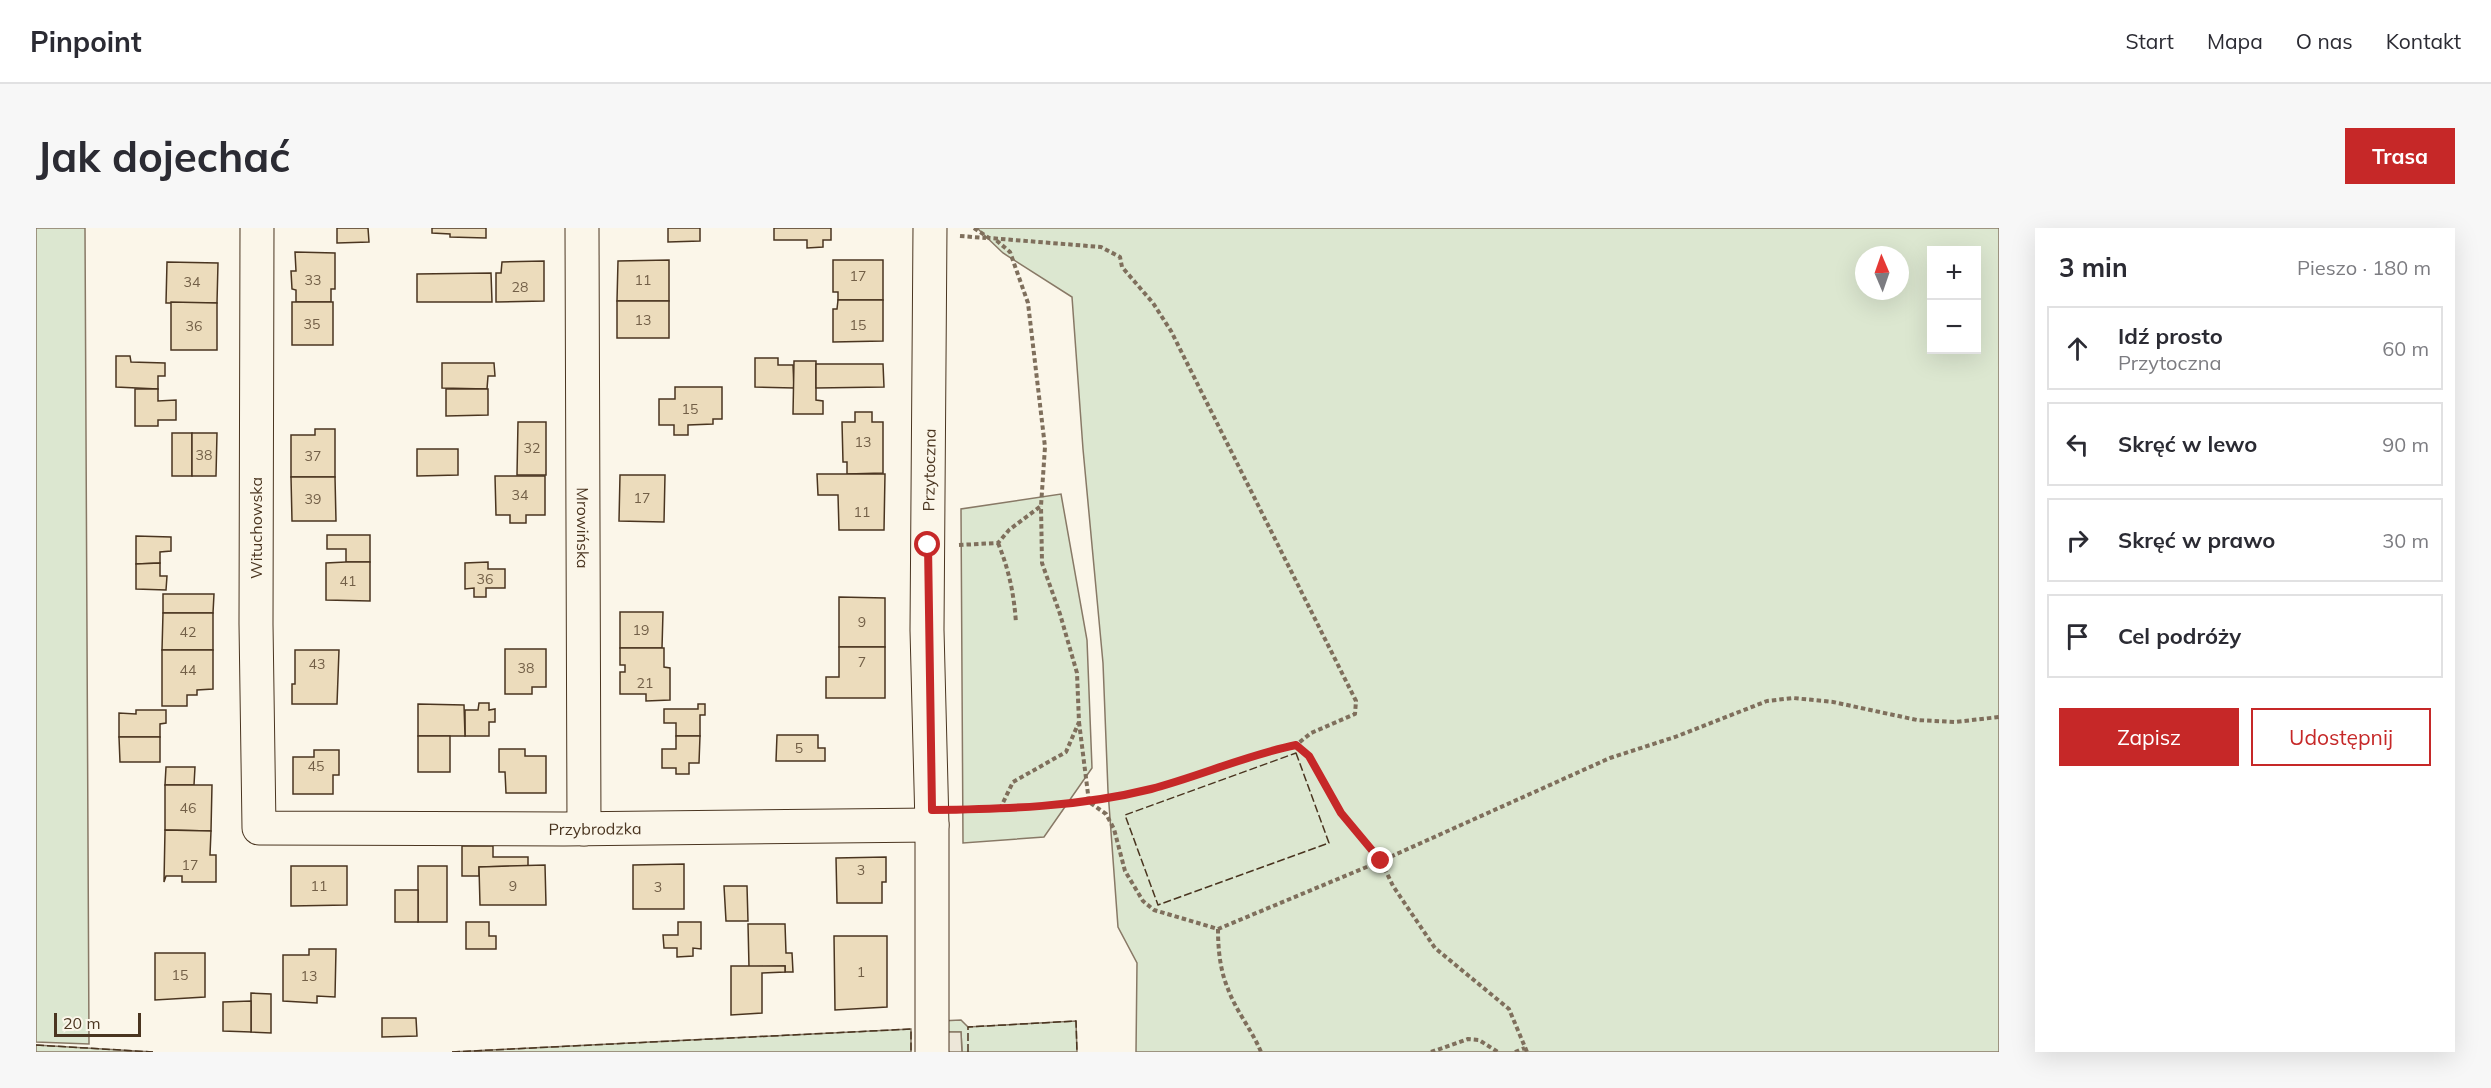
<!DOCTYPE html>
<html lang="pl">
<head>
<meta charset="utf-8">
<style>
	body { margin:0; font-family:Mulish,sans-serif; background:#f7f7f7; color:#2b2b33 }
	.controls { position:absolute; right:18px; top:18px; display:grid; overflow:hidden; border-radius:0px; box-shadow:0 6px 24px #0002 }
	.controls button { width:54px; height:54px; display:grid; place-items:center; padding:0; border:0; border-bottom:2px solid #e1e1e2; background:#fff; color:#2b2b33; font:30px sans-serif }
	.compass { position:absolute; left:1819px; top:18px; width:54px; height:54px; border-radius:50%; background:#fff; box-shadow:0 6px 24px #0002; rotate:358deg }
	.scale { position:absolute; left:18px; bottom:15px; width:87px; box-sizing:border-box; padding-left:6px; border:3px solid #4a3520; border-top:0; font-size:16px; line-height:21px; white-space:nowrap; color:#4a3520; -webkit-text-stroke:4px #fbf6e9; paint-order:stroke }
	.stop { position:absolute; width:18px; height:18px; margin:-14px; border:4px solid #c62828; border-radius:50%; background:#fff }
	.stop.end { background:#c62828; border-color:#fff; box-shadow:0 2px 6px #0008 }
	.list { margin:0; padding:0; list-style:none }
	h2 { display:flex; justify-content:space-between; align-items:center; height:78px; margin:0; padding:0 24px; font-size:26px }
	h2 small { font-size:20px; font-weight:400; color:#7c7c81 }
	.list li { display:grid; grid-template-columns:39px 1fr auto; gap:18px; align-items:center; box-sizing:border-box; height:84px; margin:0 12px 12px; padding:0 12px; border:2px solid #e1e1e2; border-radius:0px }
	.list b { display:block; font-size:22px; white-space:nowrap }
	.list p { margin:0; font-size:20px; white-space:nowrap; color:#7c7c81 }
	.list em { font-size:20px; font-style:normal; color:#7c7c81 }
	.actions { display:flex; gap:12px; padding:18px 24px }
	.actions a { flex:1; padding:14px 0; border:2px solid #c62828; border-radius:0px; text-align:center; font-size:21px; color:#c62828 }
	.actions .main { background:#c62828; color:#fff }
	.icon { flex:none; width:33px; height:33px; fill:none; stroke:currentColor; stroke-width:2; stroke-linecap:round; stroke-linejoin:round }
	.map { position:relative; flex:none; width:1963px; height:824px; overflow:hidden; border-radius:0px }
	header { display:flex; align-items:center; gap:36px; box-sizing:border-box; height:84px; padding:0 30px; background:#fff; border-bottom:2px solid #e1e1e2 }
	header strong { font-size:28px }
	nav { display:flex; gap:33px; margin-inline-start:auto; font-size:21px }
	.intro { display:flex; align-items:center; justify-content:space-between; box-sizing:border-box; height:144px; padding:0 36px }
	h1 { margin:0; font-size:42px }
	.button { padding:15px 27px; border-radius:0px; background:#c62828; color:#fff; font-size:21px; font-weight:700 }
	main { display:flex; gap:36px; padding:0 36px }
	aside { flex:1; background:#fff; border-radius:0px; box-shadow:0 6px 24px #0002 }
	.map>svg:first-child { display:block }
</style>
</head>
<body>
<header>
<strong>Pinpoint</strong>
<nav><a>Start</a><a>Mapa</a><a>O nas</a><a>Kontakt</a></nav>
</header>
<div class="intro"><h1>Jak dojechać</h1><a class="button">Trasa</a></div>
<main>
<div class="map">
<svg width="1963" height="824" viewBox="0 0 1963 824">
	<rect width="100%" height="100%" fill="#fbf6e9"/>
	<!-- green -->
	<g fill="#dce7d0" stroke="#887966" stroke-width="1.5" fill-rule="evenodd">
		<path d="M0 0H49L53 816 0 814Z"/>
		<path d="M941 0H1963V824H1100L1101 735 1082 699 1072 563 1067 435 1047 221 1036 69 967 25ZM1896 22H1940V122H1896ZM1828 27H1864V63H1828Z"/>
		<path d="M1025 266 1051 412 1056 540 1008 609 927 615 925 281Z"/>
		<path d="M925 792 932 799 1040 793 1041 824H926L925 804H904V793Z"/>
		<path d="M875 801V824H416L475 821Z"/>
		<path d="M0 817 117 824H0Z"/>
	</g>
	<!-- parking -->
	<path fill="#ede7d9" stroke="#887966" stroke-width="1.5" d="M904 804H925L926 824H904Z"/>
	<!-- building -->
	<g fill="#ecdcbc" stroke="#4a3520" stroke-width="1.5">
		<path d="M301 0H332L333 14 301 15Z"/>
		<path d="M396 0H450V10L414 9V6L396 5Z"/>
		<path d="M632 0H664V13L632 14Z"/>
		<path d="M738 0H795V12H787V19L771 20V12H738Z"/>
		<path d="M259 24 299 25V61H295V74H260V62L256 61 255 43H260Z"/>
		<path d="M633 32V73H581L582 33Z"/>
		<path d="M797 32H847V72H802V64H797Z"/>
		<path d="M508 33V73L460 74V45H465L466 34Z"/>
		<path d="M131 34 182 35 181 75H130Z"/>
		<path d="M455 45 456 74H381V46Z"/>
		<path d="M802 72H847V113L797 114V81H801Z"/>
		<rect x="581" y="73" width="52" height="37"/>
		<path d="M135 74 181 75V122H135Z"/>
		<rect x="256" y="74" width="41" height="43"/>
		<path d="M80 128H94L95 134 129 135V148H122V161L80 159Z"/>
		<path d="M719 130H742V137H757L758 160 719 159Z"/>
		<path d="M758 133H780V172L787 173V186H757Z"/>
		<path d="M406 135H458L459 148H452L451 161 406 160Z"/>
		<path d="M780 136H847L848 159 780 160Z"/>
		<path d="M639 159H686V191H677V196L652 197V207H638V197H623V171H639Z"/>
		<path d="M99 161H122V173L140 172V192H122V198H99Z"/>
		<path d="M410 161H452V187L410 188Z"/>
		<path d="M819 184H836V194H847V245L811 246V234H807L806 194H819Z"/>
		<path d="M482 194H510V247H481Z"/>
		<path d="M279 201H299V249H255V207H279Z"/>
		<rect x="136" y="205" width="20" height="43"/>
		<path d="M156 205H181L180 248H156Z"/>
		<path d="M381 221H422V247L381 248Z"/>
		<path d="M781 246H849L848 302H803L802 267H782Z"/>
		<path d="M584 247H629L628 294 583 293Z"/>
		<path d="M459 248H509V287H490V295H474V287H460Z"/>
		<path d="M255 249H299L300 293H256Z"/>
		<path d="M291 307H334V334H310V321H291Z"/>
		<path d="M100 308 135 309V323L124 324V335L100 336Z"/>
		<path d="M310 334H334V373L290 372V335Z"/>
		<path d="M452 334V341H469V360H450V369H438V360L429 361V335Z"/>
		<path d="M124 335V348H131L130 362 100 361V336Z"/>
		<path d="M127 366H178L177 385H127Z"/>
		<path d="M803 369 849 370V419H803Z"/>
		<path d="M584 384H627L626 420H584Z"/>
		<path d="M127 385H177V422H126Z"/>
		<path d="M803 419H849V470H790V449H803Z"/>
		<path d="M584 420H628V439L634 440V472L610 473V466H584V444H589V437H584Z"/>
		<path d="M469 421H510V459H496V466H469Z"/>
		<path d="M126 422H177V461L161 462V467H151V478H126Z"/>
		<path d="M259 422H303L301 476H256V456H259Z"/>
		<path d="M443 475H453V482L459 481V494H453V508H429V482H442Z"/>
		<path d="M382 476 428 477 429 508H382Z"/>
		<path d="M662 476H669V487H664V508H640V495H628V481H662Z"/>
		<path d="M100 482H130V495L124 496V509H83V485L100 486Z"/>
		<path d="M741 507H782V520H789V533H740Z"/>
		<rect x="382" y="508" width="32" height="36"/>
		<path d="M640 508H664L663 535H653V546H640V540H626V521H640Z"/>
		<path d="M83 509H124V534H84Z"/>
		<path d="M463 521H489V528H510V565H470L469 544H463Z"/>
		<path d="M278 522H303V547H297V566H257V529H278Z"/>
		<path d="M130 539H159L158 557H129Z"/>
		<path d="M129 557H176L175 603 129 602Z"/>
		<path d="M129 602 175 603 174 627H180V654H146V648H130L128 654Z"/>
		<path d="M426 618H457V629H492V638L443 639V648H426Z"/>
		<path d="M850 629V654H846V675H801L800 630Z"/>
		<path d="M648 636V681H597V637Z"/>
		<path d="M509 637 510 677H444L443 639Z"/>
		<path d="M255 638H311V677L255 678Z"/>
		<rect x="382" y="638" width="29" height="56"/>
		<path d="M688 658H711L712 693H690Z"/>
		<rect x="359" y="662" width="23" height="32"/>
		<path d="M430 694H453V708H460V721H430Z"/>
		<path d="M642 694H665V721L657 720V728L641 729V720H628L627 707H642Z"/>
		<path d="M712 696H749L750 725H756L757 744H749V738L713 739Z"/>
		<path d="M798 708H851V779L799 782Z"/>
		<path d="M273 721H300L299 769 281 768V775L247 773V727H273Z"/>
		<path d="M119 725H169V769L119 772Z"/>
		<path d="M695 738H749V744L726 745V785L695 787Z"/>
		<path d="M215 765 235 766V805L215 804Z"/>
		<path d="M215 773V804L187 803V774Z"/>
		<path d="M346 790H380L381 808 346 809Z"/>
	</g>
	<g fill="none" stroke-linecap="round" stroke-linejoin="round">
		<!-- minor casing -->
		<g stroke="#4a3520" stroke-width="35">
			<g id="minor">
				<path id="s1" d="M221 0 220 396 223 600 528 601 896 597"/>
				<path id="s2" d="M546 0 548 601"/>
				<path d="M894 0 891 402 896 597V824"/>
			</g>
		</g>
		<!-- path -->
		<g stroke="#7f6f5c" stroke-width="4" stroke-dasharray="4.5 3" stroke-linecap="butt">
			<path d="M938 0 953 10 1065 19 1084 29 1086 39 1117 75 1135 103 1320 473 1319 486 1275 505 1260 517"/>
			<path d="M924 8 950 10"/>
			<path d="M962 315C973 342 978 366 980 395"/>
			<path d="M923 317 962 315 973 302 1005 278 1009 219 992 75 974 24 960 12"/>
			<path d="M1043 494 1053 574 1070 586 1078 601 1089 643 1107 673 1118 682 1182 701 1345 633 1574 530 1639 509 1731 473 1757 470 1797 474 1881 492 1919 494 1963 489"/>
			<path d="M964 581 977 554 1030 524 1043 494 1041 445 1024 386 1006 335 1005 278"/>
			<path d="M926 582C990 581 1054 577 1116 561 1165 548 1211 527 1260 517L1273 528 1305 585 1345 633 1357 658 1399 720 1473 781 1491 824"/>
			<path d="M1182 701C1182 721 1184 742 1192 761 1200 783 1216 802 1225 824"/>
			<path d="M1395 824 1432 811 1443 812 1462 824"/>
			<path d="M1479 824 1489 820"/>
		</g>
		<!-- minor -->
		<use href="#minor" stroke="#fbf6e9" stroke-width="33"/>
		<!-- fence -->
		<g stroke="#4a3520" stroke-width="1.5" stroke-dasharray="8 3" stroke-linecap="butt">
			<path d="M1260 525 1293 615 1122 677 1089 587Z"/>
			<path d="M0 817 117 824"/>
			<path d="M416 824 875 801V824"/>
			<path d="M932 824V799L1040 793 1041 824"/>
		</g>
	</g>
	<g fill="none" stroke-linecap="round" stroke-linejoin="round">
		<!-- route -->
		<path stroke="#c62828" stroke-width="8" d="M892 317 896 582C970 581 1043 579 1115 561 1164 548 1211 527 1260 517L1273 528 1305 585 1345 633"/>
	</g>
	<g text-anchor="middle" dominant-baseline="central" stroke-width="4.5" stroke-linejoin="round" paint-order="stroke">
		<!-- number labels -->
		<g font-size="14" fill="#725f47">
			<text x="822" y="48">17</text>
			<text x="277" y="52">33</text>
			<text x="607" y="52">11</text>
			<text x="156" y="54">34</text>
			<text x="484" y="59">28</text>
			<text x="607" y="92">13</text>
			<text x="276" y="96">35</text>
			<text x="822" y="97">15</text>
			<text x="158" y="98">36</text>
			<text x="654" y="181">15</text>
			<text x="827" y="214">13</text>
			<text x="496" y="220">32</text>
			<text x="168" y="227">38</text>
			<text x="277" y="228">37</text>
			<text x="484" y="267">34</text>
			<text x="606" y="270">17</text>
			<text x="277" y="271">39</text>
			<text x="826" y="284">11</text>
			<text x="449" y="351">36</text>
			<text x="312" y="353">41</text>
			<text x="826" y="394">9</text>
			<text x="605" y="402">19</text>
			<text x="152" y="404">42</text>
			<text x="826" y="434">7</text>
			<text x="281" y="436">43</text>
			<text x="490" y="440">38</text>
			<text x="152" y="442">44</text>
			<text x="609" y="455">21</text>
			<text x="763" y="520">5</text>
			<text x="280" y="538">45</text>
			<text x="152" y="580">46</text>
			<text x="154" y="637">17</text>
			<text x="825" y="642">3</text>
			<text x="283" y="658">11</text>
			<text x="477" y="658">9</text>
			<text x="622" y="659">3</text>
			<text x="825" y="744">1</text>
			<text x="144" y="747">15</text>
			<text x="273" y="748">13</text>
		</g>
		<!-- street labels -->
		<g font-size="16" fill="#4a3520" stroke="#fbf6e9">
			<text transform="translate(893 242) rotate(-89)">Przytoczna</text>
			<text transform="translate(220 300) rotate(-90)">Wituchowska</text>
			<text stroke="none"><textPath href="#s2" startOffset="300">Mrowińska</textPath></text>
			<text stroke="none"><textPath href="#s1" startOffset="936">Przybrodzka</textPath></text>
		</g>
	</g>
</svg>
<div class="controls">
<button>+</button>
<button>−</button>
</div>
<svg class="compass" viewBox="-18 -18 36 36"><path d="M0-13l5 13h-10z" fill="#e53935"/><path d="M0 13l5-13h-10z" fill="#7c7c81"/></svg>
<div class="scale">20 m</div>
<div class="stop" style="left:892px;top:317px"></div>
<div class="stop end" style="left:1345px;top:633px"></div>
</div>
<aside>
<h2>3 min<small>Pieszo · 180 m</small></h2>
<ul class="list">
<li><svg class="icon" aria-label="ahead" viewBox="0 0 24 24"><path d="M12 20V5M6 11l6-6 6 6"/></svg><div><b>Idź prosto</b><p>Przytoczna</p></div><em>60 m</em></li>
<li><svg class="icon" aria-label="left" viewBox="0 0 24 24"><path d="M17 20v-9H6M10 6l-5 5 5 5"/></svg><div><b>Skręć w lewo</b></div><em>90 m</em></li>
<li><svg class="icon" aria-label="right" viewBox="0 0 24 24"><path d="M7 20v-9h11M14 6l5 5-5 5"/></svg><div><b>Skręć w prawo</b></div><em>30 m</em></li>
<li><svg class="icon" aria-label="arrive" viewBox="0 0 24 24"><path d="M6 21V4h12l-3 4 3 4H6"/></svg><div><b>Cel podróży</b></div></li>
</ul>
<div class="actions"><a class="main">Zapisz</a><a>Udostępnij</a></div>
</aside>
</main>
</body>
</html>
